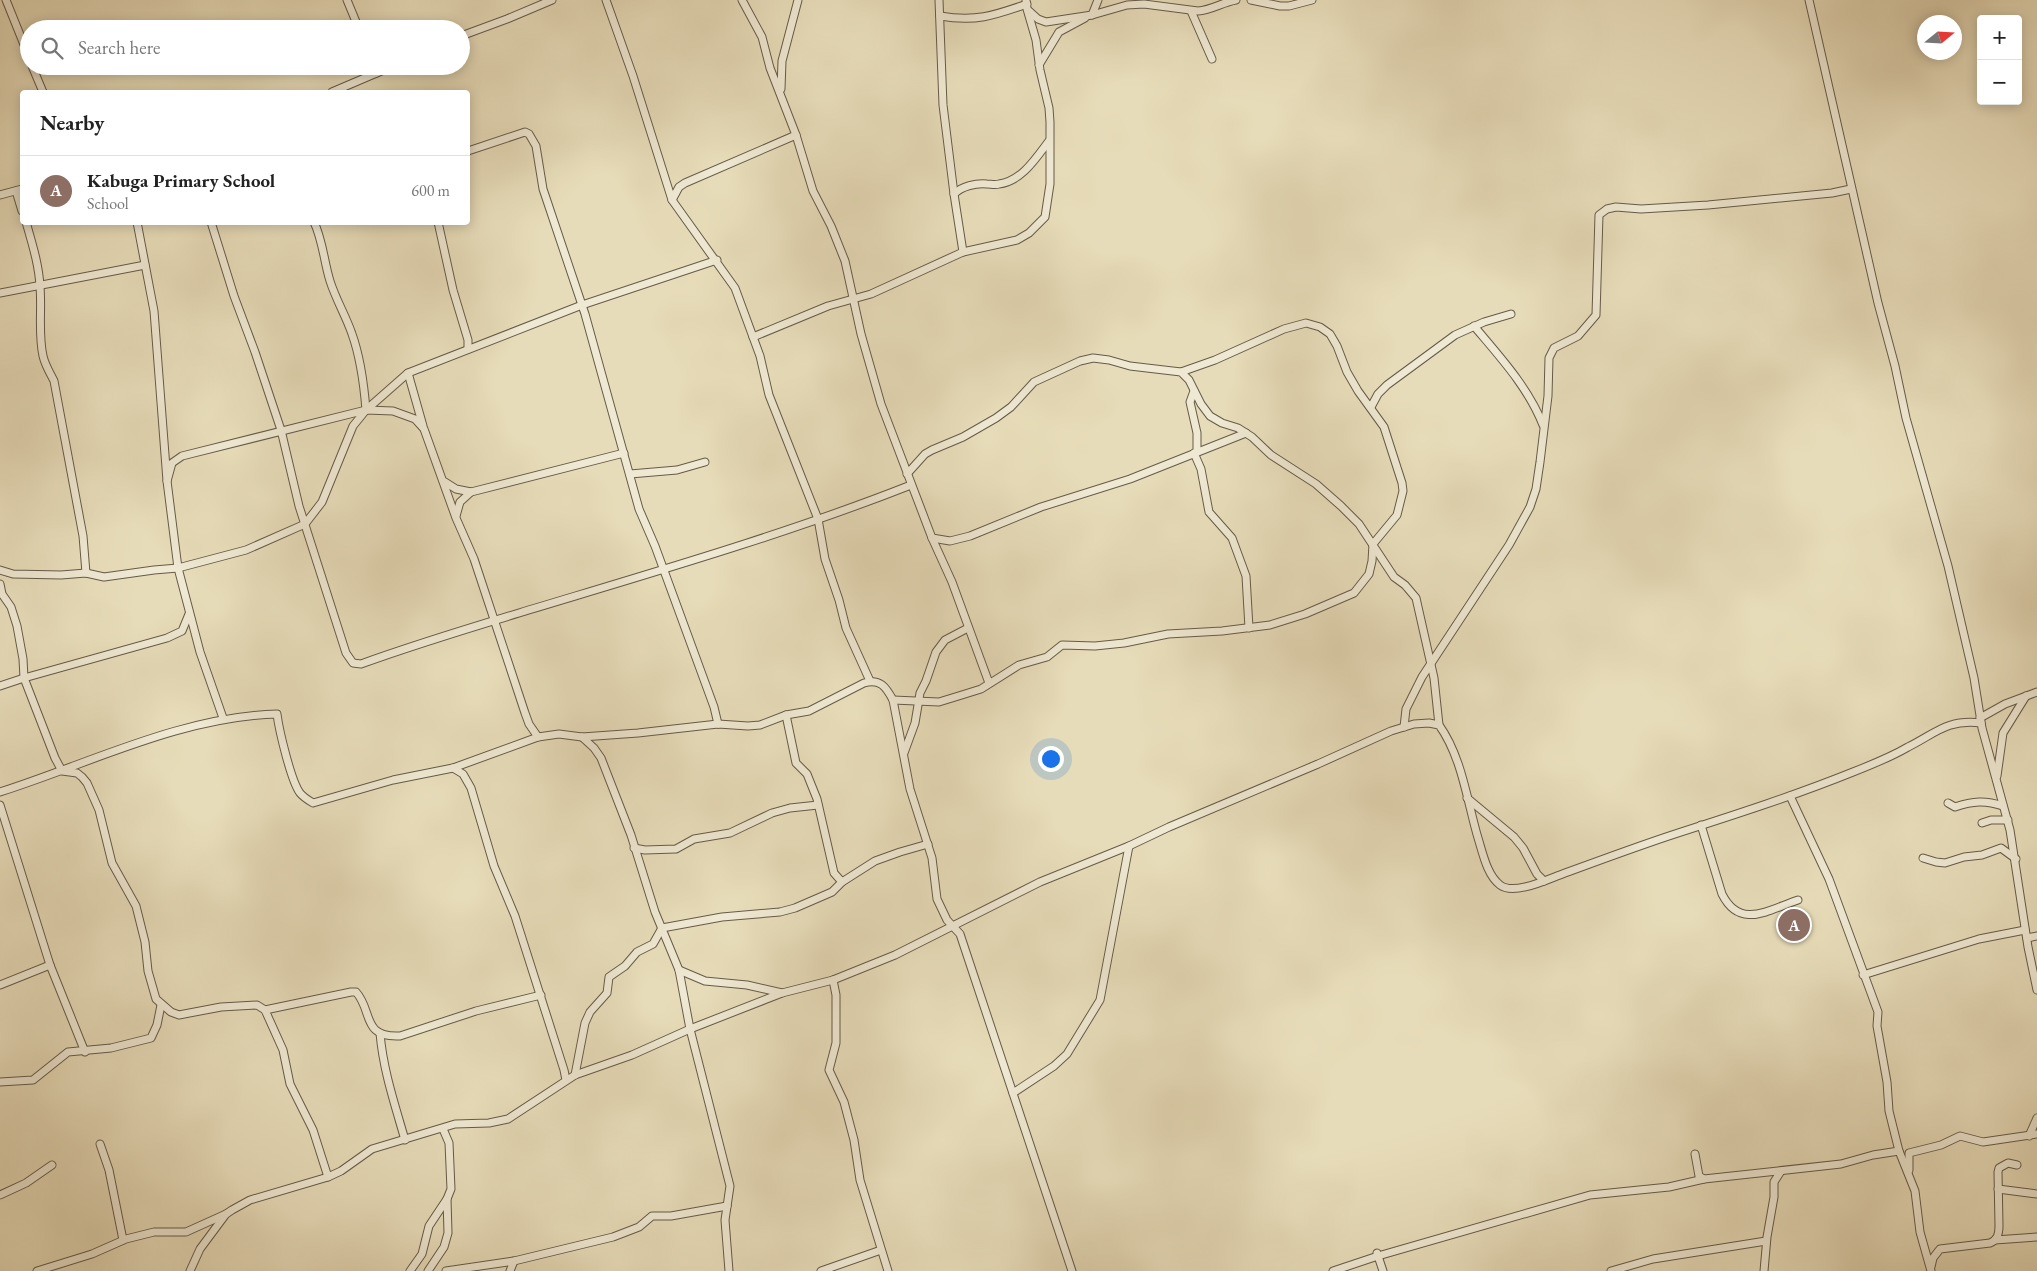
<!DOCTYPE html>
<html lang="en">
<head>
<meta charset="utf-8">
<style>
	body { margin:0; font-family:"EB Garamond",serif; background:#f6f6f6; color:#222 }
	.controls { position:absolute; right:15px; top:15px; display:grid; overflow:hidden; border-radius:5px; box-shadow:0 2px 12px #0003 }
	.controls button { width:45px; height:45px; display:grid; place-items:center; padding:0; border:0; border-bottom:1px solid #e0e0e0; background:#fff; color:#222; font:25px sans-serif }
	.compass { position:absolute; left:1917px; top:15px; width:45px; height:45px; border-radius:50%; background:#fff; box-shadow:0 2px 12px #0003; rotate:72deg }
	.you { position:absolute; left:1050px; top:758px; width:18px; height:18px; margin:-12px; border:4px solid #fff; border-radius:50%; background:#1a73e8; box-shadow:0 0 0 8px #1a73e833 }
	.badge { display:grid; place-items:center; width:32px; height:32px; border-radius:50%; background:#d93025; color:#fff; font-size:16px; font-weight:700 }
	.pin { position:absolute; translate:-50% -50%; border:2px solid #fff; box-shadow:0 1px 5px #0006 }
	.list { margin:0; padding:0; list-style:none }
	h2 { display:flex; justify-content:space-between; align-items:center; height:65px; margin:0; padding:0 20px; font-size:21px }
	h2 small { font-size:16px; font-weight:400; color:#767676 }
	.list li { display:grid; grid-template-columns:32px 1fr auto; gap:15px; align-items:center; box-sizing:border-box; height:70px; padding:0 20px; border-top:1px solid #e0e0e0 }
	.list b { display:block; font-size:19px; white-space:nowrap }
	.list p { margin:0; font-size:16px; white-space:nowrap; color:#767676 }
	.list em { font-size:16px; font-style:normal; color:#767676 }
	.icon { flex:none; width:28px; height:28px; fill:none; stroke:currentColor; stroke-width:2; stroke-linecap:round; stroke-linejoin:round }
	.map { position:relative; flex:none; width:2037px; height:1271px; overflow:hidden }
	.search { position:absolute; background:#fff; box-shadow:0 2px 12px #0003; left:20px; top:20px; width:450px; height:55px; display:flex; align-items:center; gap:12px; box-sizing:border-box; padding:0 18px; border-radius:28px; color:#767676; font-size:19px }
	.panel { position:absolute; background:#fff; box-shadow:0 2px 12px #0003; left:20px; top:90px; width:450px; height:135px; border-radius:5px }
	.map>svg:first-child { display:block }
</style>
</head>
<body>
<div class="map">
<svg width="2037" height="1271" viewBox="0 0 2037 1271">
	<rect width="100%" height="100%" fill="#e7dcb9"/>
	<filter id="stains"><feTurbulence type="fractalNoise" baseFrequency=".004" numOctaves="4"/><feColorMatrix values="0 0 0 0 .2 0 0 0 0 .09 0 0 0 0 .02 0 0 0 .5 -.17"/></filter>
	<radialGradient id="worn" r=".72"><stop offset=".6" stop-color="#630" stop-opacity="0"/><stop offset="1" stop-color="#630" stop-opacity=".3"/></radialGradient>
	<g fill="none" stroke-linecap="round" stroke-linejoin="round">
		<!-- street casing -->
		<g stroke="#655b49" stroke-width="9">
			<g id="street">
				<path d="M6 0 29 57"/>
				<path d="M347 0 359 29"/>
				<path d="M606 0 633 76 672 200 735 288 760 356 769 395 818 519 825 559 839 600 846 628 870 681"/>
				<path d="M742 0 762 37 770 68 796 135 813 191 831 226 845 261 861 334 881 404 932 538 952 582 989 683"/>
				<path d="M939 0 943 105 954 194 963 252"/>
				<path d="M1251 0 1280 6H1289L1312 0"/>
				<path d="M1809 0 1878 303 1895 366 1906 418 1948 566 1974 678 1982 728 2010 830 2028 947 2037 990"/>
				<path d="M1028 10 1038 19 1046 22 1092 15 1127 5 1144 4 1198 11C1212 10 1223 2 1236 0"/>
				<path d="M1191 11 1212 59"/>
				<path d="M1092 15 1098 0"/>
				<path d="M940 16C975 22 993 16 1027 4"/>
				<path d="M461 36 507 19 552 0"/>
				<path d="M1039 65 1059 32 1085 18"/>
				<path d="M32 66 43 92"/>
				<path d="M375 66 377 73"/>
				<path d="M781 89 782 61 798 0"/>
				<path d="M332 92 393 66"/>
				<path d="M468 151 525 132 529 134 536 146 543 189 585 314 639 509 655 546 714 707 718 724"/>
				<path d="M16 191 22 211"/>
				<path d="M954 194C962 186 976 183 987 184 991 184 995 185 999 184 1022 181 1036 158 1049 141"/>
				<path d="M0 195 22 189"/>
				<path d="M672 200 679 187 685 183 796 135"/>
				<path d="M26 222C32 243 39 265 40 287 42 310 38 333 43 356 45 365 50 373 54 381L83 536 86 573"/>
				<path d="M137 222 154 311 167 481 178 568 200 652 223 718"/>
				<path d="M211 222 234 296 255 352 281 430 299 506 346 653 353 663 361 664C413 645 466 629 519 613 651 573 784 535 911 485"/>
				<path d="M314 222C323 241 324 262 330 281 336 300 346 316 352 334 361 359 364 385 366 410"/>
				<path d="M438 222 453 290 468 340V349"/>
				<path d="M0 293 145 265"/>
				<path d="M1474 326C1500 357 1528 387 1543 425"/>
				<path d="M753 337 828 306 871 294 963 252 1017 240 1029 233 1045 217 1050 184V122L1049 108 1040 70 1036 40 1027 9 1026 0"/>
				<path d="M408 373 423 426"/>
				<path d="M1194 391 1190 402 1197 433V452"/>
				<path d="M1371 407 1378 394 1387 385 1455 335 1484 322 1511 314"/>
				<path d="M1194 453 1201 469 1209 512 1232 538 1246 576 1249 628"/>
				<path d="M630 474 677 470 705 462"/>
				<path d="M907 474 925 454 932 450 963 437 996 418 1011 407 1034 382 1080 361 1093 358 1109 360 1130 366 1181 372 1189 380 1201 404 1210 416 1222 423 1238 428 1252 437 1271 455 1316 484 1341 506 1359 524 1394 577 1405 585 1416 598 1434 678 1439 725"/>
				<path d="M167 481 172 463 182 456 366 410 393 411 415 419 424 429 456 518 474 559 525 713 529 724 538 737"/>
				<path d="M445 482 456 489 471 492 624 453"/>
				<path d="M456 516 460 502 471 492"/>
				<path d="M932 538 950 541 970 536 1041 507 1130 479 1246 433"/>
				<path d="M0 570 13 574 61 575 86 573 104 577 154 570 178 568 246 550 305 524 322 502 353 426 366 410 408 373 582 305 717 260"/>
				<path d="M0 584 2 594 11 607 17 626 23 659 24 678 55 758 62 771 77 773 82 777 87 783 99 810 112 863 136 906 145 942 148 971 156 999 171 1012 179 1015 221 1007 257 1005 265 1010 283 1050 290 1084 313 1130 328 1177"/>
				<path d="M0 686 24 678 167 638 182 631 189 614"/>
				<path d="M893 700 939 702 965 694 981 689 1019 665 1047 657 1062 645 1095 646 1124 643 1168 634 1222 631 1270 625 1305 614 1354 593 1369 574 1372 561 1373 544 1397 515 1403 491 1402 483 1384 427 1358 391 1347 372 1337 346 1330 334 1320 327 1306 323 1284 329 1215 360 1181 372"/>
				<path d="M786 715 796 763 807 774 817 799 834 873 842 882"/>
				<path d="M1980 718 2005 704 2037 692"/>
				<path d="M1404 727 1406 709 1422 677 1509 545 1530 507 1536 489 1540 462 1548 396 1549 358 1554 348 1578 336 1596 315 1599 215 1607 209 1616 207 1641 209 1708 205 1832 193 1851 189"/>
				<path d="M582 737 594 748 601 758 631 835 655 912 679 970 690 1029 730 1186 725 1220 729 1271"/>
				<path d="M904 753 915 723 920 693 926 681 936 652 945 640 968 628"/>
				<path d="M453 768 463 774 471 788 494 866 515 916 564 1070 566 1080"/>
				<path d="M1997 776 2003 733 2026 696"/>
				<path d="M0 792C91 763 180 717 277 714 279 730 291 781 300 793 303 797 308 800 313 803L393 780 453 768 538 737 559 734 582 737 638 733 718 724 748 726 760 725 786 715 809 711 864 683C880 678 886 687 893 700L910 789 932 858 937 899 947 920 960 934 1072 1271"/>
				<path d="M1790 796 1829 879 1878 1012 1877 1026 1887 1082 1889 1111 1899 1151 1915 1191 1920 1232 1931 1271"/>
				<path d="M1467 798 1514 837 1523 848 1537 874 1544 881"/>
				<path d="M1948 803 1955 807C1973 801 1985 800 2003 806"/>
				<path d="M0 805 50 965 85 1052"/>
				<path d="M1982 823 1991 820H2008"/>
				<path d="M1701 825 1722 894C1740 930 1768 910 1798 900"/>
				<path d="M634 848 645 850 676 849 694 839 730 833 772 813 790 808 818 805"/>
				<path d="M1923 858 1936 862 1945 863 1964 857 1982 855 2001 848 2016 859"/>
				<path d="M2027 938 2037 936"/>
				<path d="M679 970 705 981 747 985 782 993"/>
				<path d="M1863 975 1979 939 2025 930"/>
				<path d="M833 980 836 995V1043L829 1070 844 1102 854 1140 860 1180 888 1271"/>
				<path d="M0 985 50 965"/>
				<path d="M265 1010 351 992H356C373 1010 361 1038 400 1036L476 1011 541 995"/>
				<path d="M380 1033C383 1070 395 1105 405 1140"/>
				<path d="M575 1075 585 1023 590 1012 607 993 609 977 625 966 637 952 653 944 662 928 722 917 780 912 795 908 832 892 842 882 875 861 900 852 928 844"/>
				<path d="M0 1082 33 1080 68 1052 111 1048 151 1038 157 1025 161 1005"/>
				<path d="M1013 1093 1054 1066 1067 1054 1100 1000 1129 846"/>
				<path d="M2029 1136 2037 1118"/>
				<path d="M100 1144 109 1170 123 1240"/>
				<path d="M1695 1154 1699 1176 1704 1179 1841 1164 1873 1155 1899 1151"/>
				<path d="M1909 1170V1153L1941 1145 1960 1136 1983 1142 2037 1134"/>
				<path d="M1998 1189 2037 1194"/>
				<path d="M0 1195 26 1183 52 1165"/>
				<path d="M1995 1240 2037 1237"/>
				<path d="M1377 1253 1383 1271"/>
				<path d="M1931 1267 1933 1258 1940 1249 1990 1243C1998 1240 1999 1233 1999 1226L1998 1172 1999 1168 2008 1163 2017 1165"/>
				<path d="M37 1271 92 1254 126 1239 154 1232H186L226 1214"/>
				<path d="M190 1271 200 1249 226 1214 232 1210 250 1200 328 1177 341 1171 372 1149 455 1124 489 1123 508 1119 575 1075 632 1055 690 1029 782 993 833 980 895 955 1040 882 1129 846 1169 827 1318 764 1391 731 1414 724 1429 723 1439 725C1462 757 1467 801 1478 838 1483 854 1487 875 1500 885 1513 895 1544 881 1557 876 1598 861 1638 846 1678 833 1737 814 1796 795 1853 772 1871 765 1891 757 1908 747 1936 733 1947 719 1981 723"/>
				<path d="M410 1271 422 1254 429 1226 447 1199"/>
				<path d="M428 1271 444 1247 448 1233 447 1199 451 1189 449 1143 443 1129"/>
				<path d="M446 1271 514 1261 613 1237 639 1227 652 1216H671L727 1206"/>
				<path d="M510 1271 514 1261"/>
				<path d="M821 1271 881 1250"/>
				<path d="M1333 1271 1378 1256 1590 1195 1669 1187 1704 1179"/>
				<path d="M1611 1271 1653 1259 1766 1241"/>
				<path d="M1764 1271 1767 1237 1774 1197V1182L1781 1171"/>
			</g>
		</g>
		<!-- street -->
		<use href="#street" stroke="#efe8d2" stroke-width="7"/>
	</g>
	<rect width="100%" height="100%" filter="url(#stains)"/>
	<rect width="100%" height="100%" fill="url(#worn)"/>
</svg>
<div class="controls">
<button>+</button>
<button>−</button>
</div>
<svg class="compass" viewBox="-18 -18 36 36"><path d="M0-13l5 13h-10z" fill="#e53935"/><path d="M0 13l5-13h-10z" fill="#767676"/></svg>
<div class="you"></div>
<div class="pin badge" style="left:1794px;top:925px;background:#8d6e63">A</div>
<div class="search"><svg class="icon" aria-label="search" viewBox="0 0 24 24"><circle cx="10" cy="10" r="6"/><path d="M15 15l6 6"/></svg>Search here</div>
<section class="panel">
<h2>Nearby<small></small></h2>
<ul class="list">
<li><span class="badge" style="background:#8d6e63">A</span><div><b>Kabuga Primary School</b><p>School</p></div><em>600 m</em></li>
</ul>
</section>
</div>
</body>
</html>
